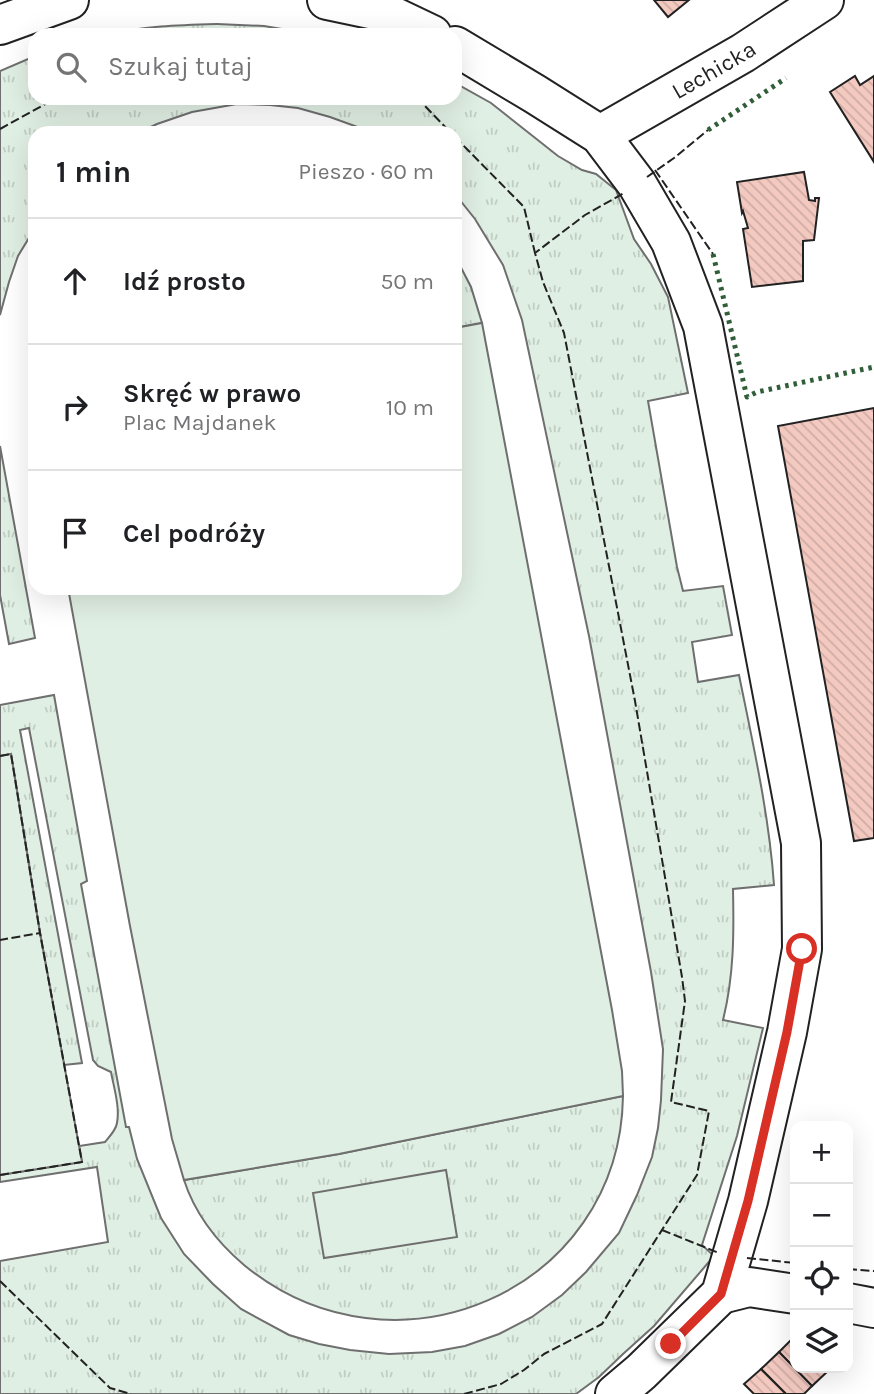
<!DOCTYPE html>
<html lang="pl">
<head>
<meta charset="utf-8">
<style>
	body { margin:0; font-family:Karla,sans-serif; background:#f2f2f2; color:#202124 }
	.controls { position:absolute; right:21px; bottom:21px; display:grid; overflow:hidden; border-radius:14px; box-shadow:0 7px 28px #0002 }
	.controls button { width:63px; height:63px; display:grid; place-items:center; padding:0; border:0; border-bottom:2px solid #e0e0e0; background:#fff; color:#202124; font:35px sans-serif }
	.stop { position:absolute; width:21px; height:21px; margin:-16px; border:5px solid #d93025; border-radius:50%; background:#fff }
	.stop.end { background:#d93025; border-color:#fff; box-shadow:0 2px 7px #0008 }
	.list { margin:0; padding:0; list-style:none }
	h2 { display:flex; justify-content:space-between; align-items:center; height:91px; margin:0; padding:0 28px; font-size:30px }
	h2 small { font-size:23px; font-weight:400; color:#757577 }
	.list li { display:grid; grid-template-columns:46px 1fr auto; gap:21px; align-items:center; box-sizing:border-box; height:126px; padding:0 28px; border-top:2px solid #e0e0e0 }
	.list b { display:block; font-size:26px; white-space:nowrap }
	.list p { margin:0; font-size:23px; white-space:nowrap; color:#757577 }
	.list em { font-size:23px; font-style:normal; color:#757577 }
	.icon { flex:none; width:38px; height:38px; fill:none; stroke:currentColor; stroke-width:2; stroke-linecap:round; stroke-linejoin:round }
	.map { position:relative; flex:none; width:874px; height:1394px; overflow:hidden }
	.search { position:absolute; background:#fff; box-shadow:0 7px 28px #0002; left:28px; top:28px; width:434px; height:77px; display:flex; align-items:center; gap:18px; box-sizing:border-box; padding:0 24px; border-radius:21px; color:#757577; font-size:26px }
	.panel { position:absolute; background:#fff; box-shadow:0 7px 28px #0002; left:28px; top:126px; width:434px; height:469px; border-radius:21px }
	.map>svg:first-child { display:block }
</style>
</head>
<body>
<div class="map">
<svg width="874" height="1394" viewBox="0 0 874 1394">
	<defs>
		<pattern id="grass-tufts" width="24" height="20" patternUnits="userSpaceOnUse" patternTransform="scale(1.75)"><rect width="24" height="20" fill="#e0efe3"/><path d="M3 7l-1-3M5 7V3M7 7l1-3M15 17l-1-3M17 17v-4M19 17l1-3" fill="none" stroke="#c0cdc2"/></pattern>
		<pattern id="building-back-hatch" width="6" height="6" patternUnits="userSpaceOnUse" patternTransform="scale(1.75)"><rect width="6" height="6" fill="#f3c9c0"/><path d="M-1 5l2 2M0 0l6 6M5-1l2 2" fill="none" stroke="#d0aca5"/></pattern>
	</defs>
	<rect width="100%" height="100%" fill="#fff"/>
	<!-- grass -->
	<g fill="url(#grass-tufts)" stroke="#6f6f6f" stroke-width="2">
		<path d="M217 24 264 26 318 35H105C142 26 180 25 217 24Z"/>
		<path d="M35 56V98H455V83L491 103 558 156 582 170 596 174 616 190 634 239 651 264 668 297 688 393 648 401 677 567 683 591 723 586 732 635 692 642 698 682 739 675C753 744 769 814 774 885L733 889C734 933 734 976 723 1020L763 1028 737 1136 702 1245 714 1256 654 1326 623 1354 599 1377 576 1394H0V1261L108 1242 97 1167 0 1182V1175L82 1162 79 1146 105 1142C110 1136 116 1130 117 1123 120 1107 114 1088 111 1072L98 1066 93 1060 29 728 20 730 82 1063 64 1065 40 933 11 754 0 756V705L54 695 87 881 81 884 126 1127H129L137 1159 161 1218 184 1254 213 1284 241 1309 289 1335 319 1344 350 1350 389 1354 432 1352 465 1346 499 1334 532 1317 562 1295 586 1272 619 1233 637 1195 652 1157 658 1128 661 1100 663 1049 651 972 589 636 522 320 503 265 475 219 455 194V133H374L330 117 298 108 270 105 237 104 192 112 157 124 138 133H35V228L18 256 9 282 0 315V71Z"/>
		<path d="M455 256 471 287 482 323 455 328Z"/>
		<path d="M0 446 35 638 9 644 0 595Z"/>
		<path d="M623 1096C620 1292 393 1388 244 1265 217 1242 195 1214 184 1180L339 1154Z"/>
	</g>
	<!-- park -->
	<g fill="#e0efe3" stroke="#6f6f6f" stroke-width="2">
		<path d="M482 323 612 1010 622 1071 623 1096 339 1154 184 1180 172 1139 130 926 68 588H455V328Z"/>
		<path d="M11 754 40 933 82 1162 0 1175V756Z"/>
		<path d="M446 1170 457 1237 324 1258 313 1193Z"/>
	</g>
	<!-- building -->
	<g fill="url(#building-back-hatch)" stroke="#222" stroke-width="2">
		<path d="M654 0H689L668 17Z"/>
		<path d="M855 76 860 85 874 76V162L830 92Z"/>
		<path d="M804 172 809 200 815 201V198H819L814 240 803 241V281L752 287 743 229 748 228 743 211 742 213 737 182Z"/>
		<path d="M874 408V838L854 841 778 426Z"/>
		<path d="M795 1336V1368H828L829 1370 812 1386 779 1352Z"/>
		<path d="M779 1352 812 1386 804 1394H786L761 1369Z"/>
		<path d="M761 1369 786 1394H754L744 1384Z"/>
	</g>
	<g fill="none" stroke-linecap="round" stroke-linejoin="round">
		<!-- street casing -->
		<g stroke="#222" stroke-width="42">
			<g id="street">
				<path d="M327 0 384 12 432 35"/>
				<path d="M0 25 69 0"/>
				<path d="M455 46 535 94 600 135 637 184 671 242 703 326 801 843 802 949 787 1032 748 1201 721 1294 641 1372 615 1394"/>
				<path id="s1" d="M600 135 743 53 824 0"/>
				<path d="M721 1294 749 1287 795 1294"/>
				<path d="M848 1303 874 1308"/>
			</g>
		</g>
		<!-- street -->
		<use href="#street" stroke="#fff" stroke-width="38"/>
		<!-- hedge -->
		<g stroke="#2f5e38" stroke-width="5" stroke-dasharray="3.5 5" stroke-linecap="butt">
			<path d="M708 130 786 78"/>
			<path d="M713 254 747 397 757 392 874 367"/>
		</g>
		<!-- fence -->
		<g stroke="#222" stroke-width="2" stroke-dasharray="9 3.5" stroke-linecap="butt">
			<path d="M402 98 423 104 451 133"/>
			<path d="M0 129 49 102 61 98"/>
			<path d="M455 137 524 207 535 253"/>
			<path d="M655 170 713 254"/>
			<path d="M647 177 674 158 708 130"/>
			<path d="M0 756 11 754 40 933 0 940"/>
			<path d="M0 1175 82 1162 40 933"/>
			<path d="M662 1230 719 1253"/>
			<path d="M747 1258 795 1263"/>
			<path d="M848 1269 874 1271"/>
			<path d="M0 1281 110 1388 131 1394"/>
			<path d="M464 1394 501 1384 524 1370 544 1354 602 1324 697 1175 709 1111 671 1102 685 1001 682 977 635 701 564 333 543 282 535 253 585 215 624 193"/>
		</g>
	</g>
	<g fill="none" stroke-linecap="round" stroke-linejoin="round">
		<!-- route -->
		<path stroke="#d93025" stroke-width="9" d="M671 1344 721 1294 748 1201 787 1032 802 949"/>
	</g>
	<g text-anchor="middle" dominant-baseline="central" stroke-width="5" stroke-linejoin="round" paint-order="stroke">
		<!-- street labels -->
		<g font-size="23" fill="#222" stroke="#fff">
			<text stroke="none"><textPath href="#s1" startOffset="131">Lechicka</textPath></text>
		</g>
	</g>
</svg>
<div class="controls">
<button>+</button>
<button>−</button>
<button><svg class="icon" aria-label="locate" viewBox="0 0 24 24"><circle cx="12" cy="12" r="6"/><path d="M12 2v4M12 18v4M2 12h4M18 12h4"/></svg></button>
<button><svg class="icon" aria-label="layers" viewBox="0 0 24 24"><path d="M12 4l9 5-9 5-9-5zM3 14l9 5 9-5"/></svg></button>
</div>
<div class="stop" style="left:802px;top:949px"></div>
<div class="stop end" style="left:671px;top:1344px"></div>
<div class="search"><svg class="icon" aria-label="search" viewBox="0 0 24 24"><circle cx="10" cy="10" r="6"/><path d="M15 15l6 6"/></svg>Szukaj tutaj</div>
<section class="panel">
<h2>1 min<small>Pieszo · 60 m</small></h2>
<ul class="list">
<li><svg class="icon" aria-label="ahead" viewBox="0 0 24 24"><path d="M12 20V5M6 11l6-6 6 6"/></svg><div><b>Idź prosto</b></div><em>50 m</em></li>
<li><svg class="icon" aria-label="right" viewBox="0 0 24 24"><path d="M7 20v-9h11M14 6l5 5-5 5"/></svg><div><b>Skręć w prawo</b><p>Plac Majdanek</p></div><em>10 m</em></li>
<li><svg class="icon" aria-label="arrive" viewBox="0 0 24 24"><path d="M6 21V4h12l-3 4 3 4H6"/></svg><div><b>Cel podróży</b></div></li>
</ul>
</section>
</div>
</body>
</html>
